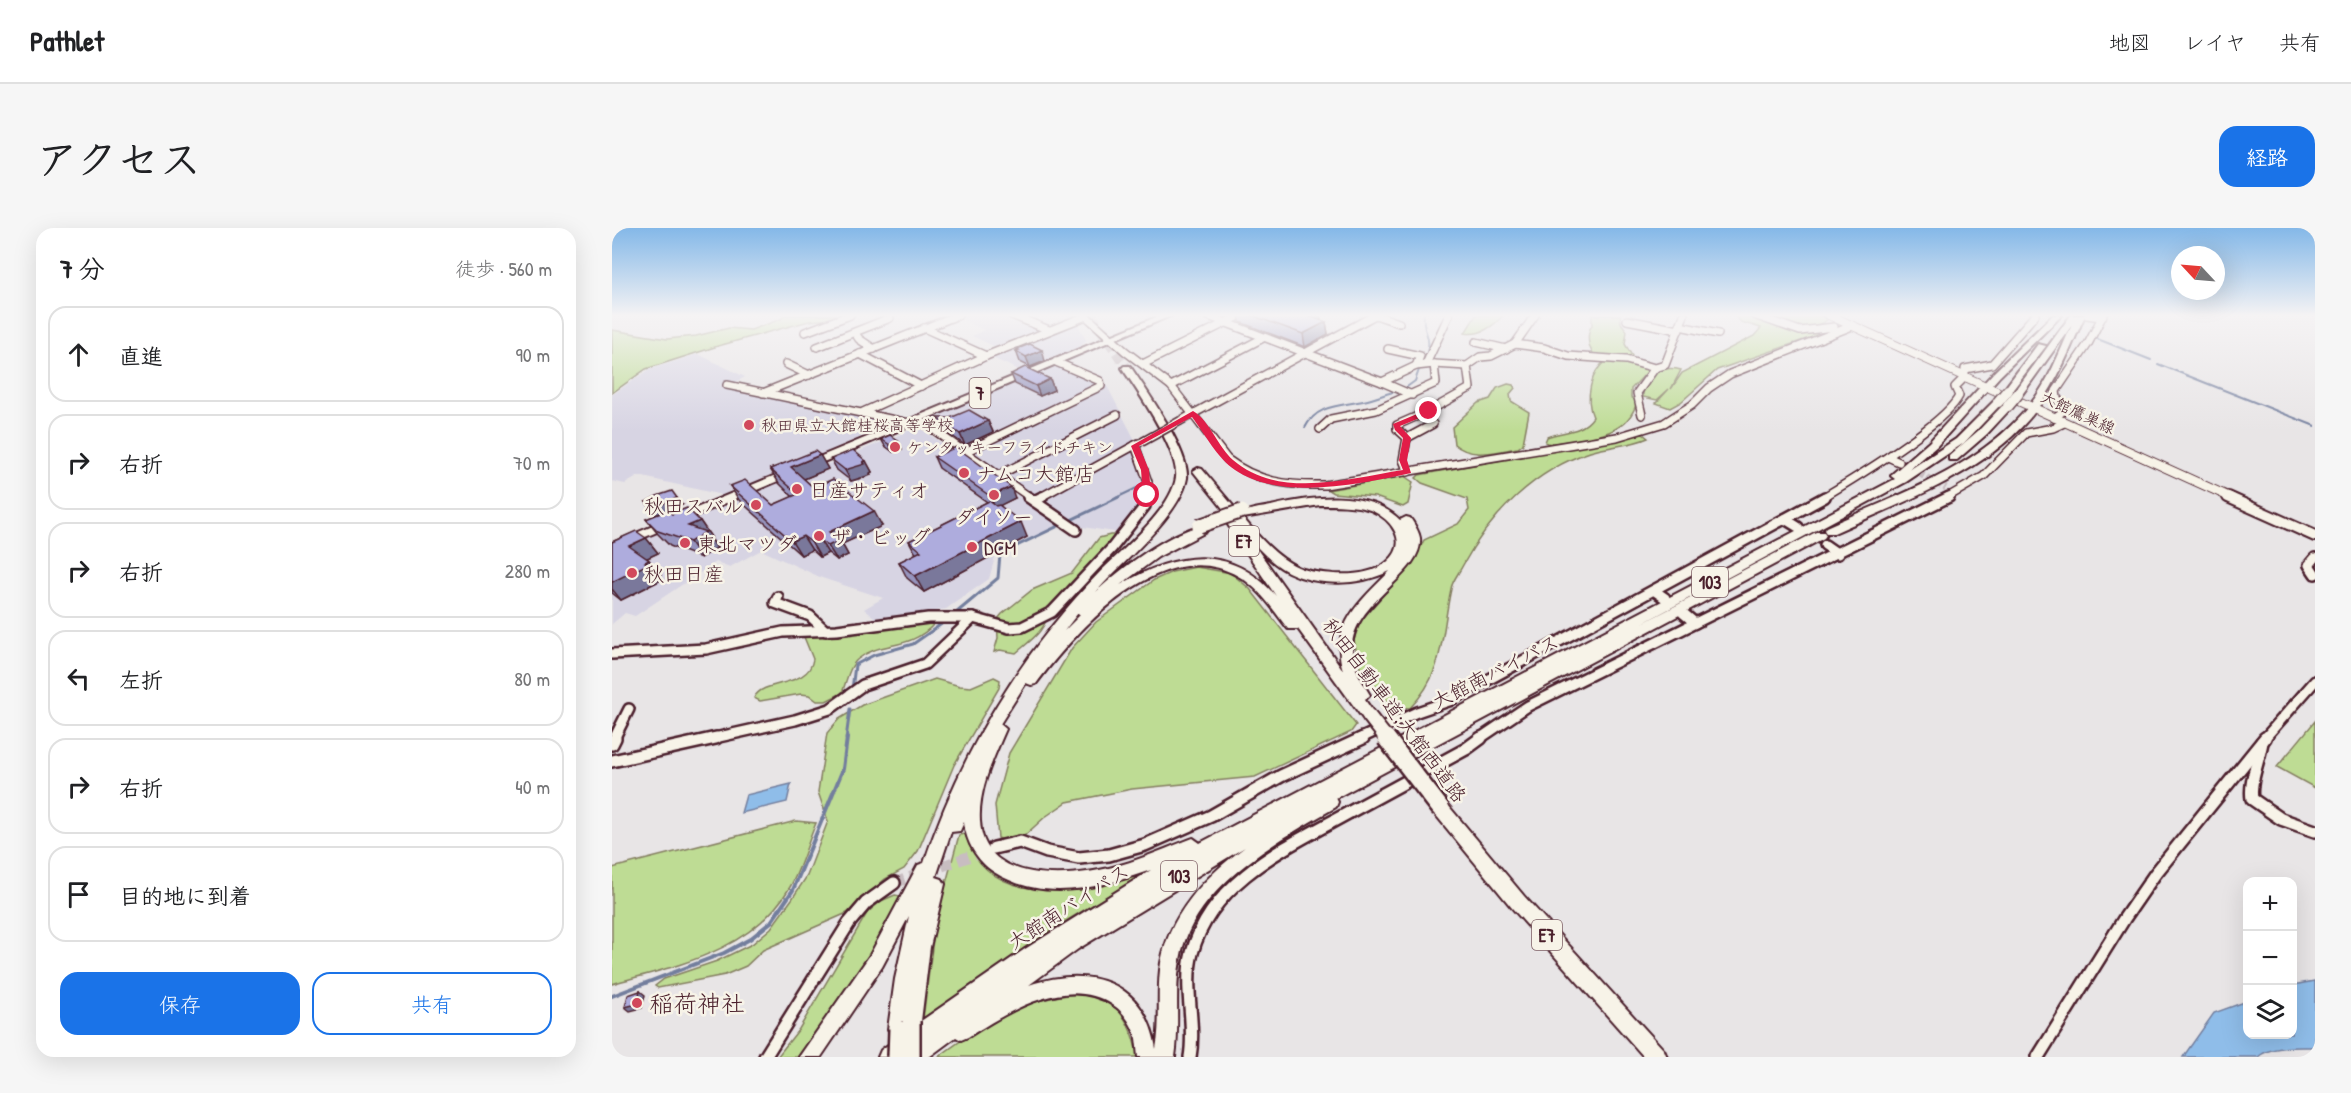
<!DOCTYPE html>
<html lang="ja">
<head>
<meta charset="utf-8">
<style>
	body { margin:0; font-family:"Patrick Hand","Klee One",sans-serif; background:#f6f6f6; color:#202124 }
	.controls { position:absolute; right:18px; bottom:18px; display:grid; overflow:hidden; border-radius:12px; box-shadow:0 6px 24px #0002 }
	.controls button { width:54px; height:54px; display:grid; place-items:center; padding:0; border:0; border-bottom:2px solid #e0e0e0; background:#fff; color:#202124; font:30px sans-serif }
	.compass { position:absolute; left:1559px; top:18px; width:54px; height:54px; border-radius:50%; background:#fff; box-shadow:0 6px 24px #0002; rotate:296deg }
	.stop { position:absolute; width:18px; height:18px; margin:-14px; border:4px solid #e11d48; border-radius:50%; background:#fff }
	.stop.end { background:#e11d48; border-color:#fff; box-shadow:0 2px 6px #0008 }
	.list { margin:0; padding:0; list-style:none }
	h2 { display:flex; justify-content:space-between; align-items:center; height:78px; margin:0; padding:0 24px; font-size:26px }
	h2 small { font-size:20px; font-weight:400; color:#757577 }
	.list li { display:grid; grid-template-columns:39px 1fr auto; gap:18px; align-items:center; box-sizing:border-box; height:96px; margin:0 12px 12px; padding:0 12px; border:2px solid #e0e0e0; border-radius:18px }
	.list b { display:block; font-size:22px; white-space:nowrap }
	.list em { font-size:20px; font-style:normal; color:#757577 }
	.actions { display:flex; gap:12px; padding:18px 24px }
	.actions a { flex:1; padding:14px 0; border:2px solid #1a73e8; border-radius:18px; text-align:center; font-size:21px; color:#1a73e8 }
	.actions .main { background:#1a73e8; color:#fff }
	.icon { flex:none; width:33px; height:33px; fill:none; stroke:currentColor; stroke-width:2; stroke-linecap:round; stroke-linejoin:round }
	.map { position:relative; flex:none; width:1703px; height:829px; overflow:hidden; border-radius:18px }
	header { display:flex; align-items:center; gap:36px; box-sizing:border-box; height:84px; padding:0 30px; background:#fff; border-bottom:2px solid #e0e0e0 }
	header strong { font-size:28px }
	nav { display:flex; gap:33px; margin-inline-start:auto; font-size:21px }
	.intro { display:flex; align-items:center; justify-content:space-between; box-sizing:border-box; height:144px; padding:0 36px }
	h1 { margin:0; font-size:42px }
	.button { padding:15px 27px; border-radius:18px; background:#1a73e8; color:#fff; font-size:21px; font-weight:700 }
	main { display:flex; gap:36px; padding:0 36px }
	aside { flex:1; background:#fff; border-radius:18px; box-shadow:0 6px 24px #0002 }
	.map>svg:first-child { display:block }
</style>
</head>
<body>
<header>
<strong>Pathlet</strong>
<nav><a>地図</a><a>レイヤ</a><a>共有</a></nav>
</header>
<div class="intro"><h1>アクセス</h1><a class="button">経路</a></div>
<main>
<aside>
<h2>7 分<small>徒歩 · 560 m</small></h2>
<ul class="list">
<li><svg class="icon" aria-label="ahead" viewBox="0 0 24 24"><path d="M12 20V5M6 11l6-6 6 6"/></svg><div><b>直進</b></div><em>90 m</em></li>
<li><svg class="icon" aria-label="right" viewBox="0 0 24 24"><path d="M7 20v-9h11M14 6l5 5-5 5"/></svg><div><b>右折</b></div><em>70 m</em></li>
<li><svg class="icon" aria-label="right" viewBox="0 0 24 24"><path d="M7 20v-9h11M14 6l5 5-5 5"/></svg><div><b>右折</b></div><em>280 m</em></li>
<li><svg class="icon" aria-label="left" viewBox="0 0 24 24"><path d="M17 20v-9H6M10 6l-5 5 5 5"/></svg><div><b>左折</b></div><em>80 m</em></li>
<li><svg class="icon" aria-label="right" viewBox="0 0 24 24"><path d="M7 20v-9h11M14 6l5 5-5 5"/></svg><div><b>右折</b></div><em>40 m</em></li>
<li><svg class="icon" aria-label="arrive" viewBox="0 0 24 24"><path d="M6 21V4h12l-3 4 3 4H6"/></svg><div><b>目的地に到着</b></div></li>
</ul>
<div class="actions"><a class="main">保存</a><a>共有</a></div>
</aside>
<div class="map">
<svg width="1703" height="829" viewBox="0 0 1703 829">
	<rect width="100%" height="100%" fill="#e8e5e6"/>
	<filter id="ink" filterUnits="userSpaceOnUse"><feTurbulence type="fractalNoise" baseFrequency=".0167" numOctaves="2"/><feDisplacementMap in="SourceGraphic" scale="12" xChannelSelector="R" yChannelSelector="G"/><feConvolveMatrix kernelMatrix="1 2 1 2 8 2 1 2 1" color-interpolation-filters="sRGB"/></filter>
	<g filter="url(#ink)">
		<!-- built -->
		<g fill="#d7d4e3">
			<path d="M350 87H398L431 101 388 121 360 108 372 102 345 89Z"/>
			<path d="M464 93 474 112 469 118 409 143 376 128Z"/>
			<path d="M86 126 133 149 111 161 280 195 208 227 110 267 27 248 13 256 0 253V167L36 142Z"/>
			<path d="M445 138 484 155 483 157 354 219 315 192Z"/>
			<path d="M494 156 524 214 531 247 529 278 509 305 464 298 359 223Z"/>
			<path d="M306 199 450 297 383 329 377 351 334 381 267 393 252 381 271 370 210 350 149 322 118 339 104 334 23 388 13 385 0 396V326L123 271 211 235 214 237Z"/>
		</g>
		<!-- green -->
		<g fill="#bedc94" stroke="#847e60" stroke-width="1.5">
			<path d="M173 87H230L219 91 197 93 106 118 34 141 0 165V102L55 111 84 108 117 100 139 102 169 91Z"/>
			<path d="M864 87H892C881 98 869 108 853 105Z"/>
			<path d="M980 87H1008L1009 95 1015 103 1013 116 1020 128 1017 131 982 127C976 119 974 106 980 97Z"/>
			<path d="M1122 87H1207L1216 91 1211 95 1184 103 1205 105 1203 108 1105 142 1069 174 1058 180 1044 175 1057 161 1045 172 1031 169C1030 147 1050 137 1069 142L1059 161 1070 145 1142 108 1149 100 1129 94Z"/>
			<path d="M995 132 1013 133 1037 142 1019 161V169L1025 173C1016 211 970 210 938 216L933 214 935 209C951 203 970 205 981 189 973 171 978 143 995 132Z"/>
			<path d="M896 156 901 157 903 160 898 166 899 173 917 184 911 216 906 220C885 223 860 232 842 216L840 199 866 175 878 171 885 160Z"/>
			<path d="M1031 206 1036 210C1018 218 997 218 978 224 923 242 878 287 851 337 847 345 840 353 839 361 829 406 833 445 798 480L780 479 748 440 742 412 747 395 803 330 812 312 846 296 857 282 855 271 810 255 804 250 807 247Z"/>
			<path d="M792 248 801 254 796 276 791 279 763 269 721 265 716 262Z"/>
			<path d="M498 307H507L437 381C435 402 419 412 404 425L388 422 382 424 386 410 385 392 390 386 420 362 460 345 487 310Z"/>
			<path d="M584 339 619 345 638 361 744 497 739 504 643 549 520 561 455 574 433 589 412 608 393 613 386 610 383 577 397 525 460 420 484 394 542 352 560 344Z"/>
			<path d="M318 393 323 395C297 424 269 412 246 431 237 438 234 455 230 465L214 473H205L197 467 189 466 148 473 142 470C151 450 197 461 201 431L192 409 194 407Z"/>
			<path d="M382 449 388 452 387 460 342 537 306 623 292 641 273 651 235 685 151 722 134 738 113 747 46 760 43 758 52 751 105 733 140 716 159 700 180 671 195 648 216 593 206 564 215 505 227 491 250 477 323 451 348 458 359 459Z"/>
			<path d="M1703 493V560L1665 539Z"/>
			<path d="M184 593 204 595C195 616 189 640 178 659 141 723 66 737 0 756V640Z"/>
			<path d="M353 606C376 680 464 665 521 647L524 651 439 702 311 791 323 696 347 607Z"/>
			<path d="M283 667 288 668 266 717 188 829H165L187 801 255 685 269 673Z"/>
			<path d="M465 766C508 771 517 790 526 829H326C373 795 406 771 465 766Z"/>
		</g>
		<!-- water -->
		<g fill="#8fbde9" stroke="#737e9d" stroke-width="1.5">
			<path d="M179 556 175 574 129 585 134 567Z"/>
			<path d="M1703 753V819C1687 819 1659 817 1646 829H1571L1602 785 1635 773 1636 806H1680L1681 757Z"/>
		</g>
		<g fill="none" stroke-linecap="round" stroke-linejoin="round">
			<!-- stream-far2 -->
			<g stroke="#737e9d" stroke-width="2">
				<path d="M1483 110 1539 132"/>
				<path d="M811 134C824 107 809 107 812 87"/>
				<path d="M1546 136 1703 198"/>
				<path d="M792 161 803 153 808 139"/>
				<path d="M693 200C705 176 728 178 751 173 762 171 773 166 784 163"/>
				<path d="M504 270 529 258"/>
			</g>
			<!-- stream-far1 -->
			<g stroke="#737e9d" stroke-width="3">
				<path d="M344 385 386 350 388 326 507 269"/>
				<path d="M240 462 243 437 262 427 301 416 331 395"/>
				<path d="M234 511 238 481"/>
			</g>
			<!-- stream -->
			<path stroke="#737e9d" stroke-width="4" d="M0 768 112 725 138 711 159 694 181 662 231 541 235 510"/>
			<!-- minor-tunnel-far1 -->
			<path stroke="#c8bdc1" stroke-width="7" stroke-dasharray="7 3" stroke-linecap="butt" d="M1297 240 1334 260"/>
			<!-- minor-tunnel -->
			<path stroke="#c8bdc1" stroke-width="11" stroke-dasharray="11 6" stroke-linecap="butt" d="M282 655 373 623"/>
			<!-- highway-tunnel -->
			<path stroke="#c8bdc1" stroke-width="10" stroke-dasharray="10 5" stroke-linecap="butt" d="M479 87 515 140"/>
			<!-- minor-far2 casing -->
			<g stroke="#4a1f2b" stroke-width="10">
				<g id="minor-far2">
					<path d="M400 87 437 102"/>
					<path d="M473 87 513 123 559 158 615 231C645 254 676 258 713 257L1005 209 1052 195 1080 177 1097 160 1118 146 1240 98"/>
					<path d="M594 87 770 154 804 138 822 136 855 138 868 129 879 128 903 116 923 87"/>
					<path d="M764 87 787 95"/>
					<path d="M1142 87 1188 103 1222 99"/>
					<path d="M1475 87 1490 89"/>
					<path d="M1015 92 1067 102"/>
					<path d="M1068 98 1106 106"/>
					<path d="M312 100 374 128"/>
					<path d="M193 104 238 87"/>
					<path d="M243 105 247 111 262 121"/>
					<path d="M864 114 894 121"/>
					<path d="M903 116 932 120 956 128 1014 132 1043 140"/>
					<path d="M205 119 278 90"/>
					<path d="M776 121 808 128 804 138"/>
					<path d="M248 126 309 158"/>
					<path d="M174 136 197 147"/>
					<path d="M531 136 629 87"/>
					<path d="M814 136 837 87"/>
					<path d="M770 154 800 167"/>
					<path d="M115 157 297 195"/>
					<path d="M559 158 651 110"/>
					<path d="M151 165 346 87"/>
					<path d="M251 184 374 128 474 88"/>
					<path d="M1030 187 1025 165 1043 140 1053 137 1072 87"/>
					<path d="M1442 190 1454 181 1445 170 1444 163 1476 116 1491 87"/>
					<path d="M306 191 419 270"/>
					<path d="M568 193 763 87"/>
					<path d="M708 201 719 191 764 182 824 155 822 136"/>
					<path d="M795 210 821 196"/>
					<path d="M523 217 536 254 534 270"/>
					<path d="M353 224 489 158 488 153 444 134"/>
					<path d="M1276 229 1287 234"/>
					<path d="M796 244 791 232 795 210 785 201V197L817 183 858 160 855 138"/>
					<path d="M385 248 505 187"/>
					<path d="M427 270 527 215"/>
					<path d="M1210 270C1240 252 1333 196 1347 168L1343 159 1353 149V141L1380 136 1423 87"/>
					<path d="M1334 270 1372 248 1414 205 1441 200 1452 195"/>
				</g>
			</g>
			<!-- minor-far1 casing -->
			<g stroke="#4a1f2b" stroke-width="14">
				<g id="minor-far1">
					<path d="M416 269 464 302"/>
					<path d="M422 273 430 269"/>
					<path d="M1173 291 1186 299"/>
					<path d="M1213 317 1226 326"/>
					<path d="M1703 330 1697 337 1703 346"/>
					<path d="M1043 363 1053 370"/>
					<path d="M166 369 163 375 198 388 214 403"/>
					<path d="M1071 385 1083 395"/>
					<path d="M0 426 94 421 171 404 225 402 316 390H361L397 400 410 399 440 384 500 320 533 278 534 269"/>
					<path d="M2 511 17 481"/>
					<path d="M98 511 183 492 218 481 251 457 313 436 361 390"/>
					<path d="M747 511 805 484 837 473 1213 269"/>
					<path d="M867 511 916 478 1337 269"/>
					<path d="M1652 511 1703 453"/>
				</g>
			</g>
			<!-- minor casing -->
			<g stroke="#4a1f2b" stroke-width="16">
				<g id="minor">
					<path d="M1650 514C1647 533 1637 554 1640 571L1669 591 1703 603"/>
					<path d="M0 516 3 510"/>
					<path d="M0 533 104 510"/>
					<path d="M382 620 408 614 435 624 467 630 497 627 533 617 599 588 669 548 751 510"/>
					<path d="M153 829 237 695 254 675 282 655"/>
					<path d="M578 829C584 795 571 759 580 725 600 651 677 618 738 584 777 563 815 542 854 521L869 510"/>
					<path d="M1426 829 1512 691 1543 646 1653 510"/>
				</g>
			</g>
			<!-- major-far1 casing -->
			<g stroke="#4a1f2b" stroke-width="10">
				<path id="major-far1" d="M1217 87 1620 270"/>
			</g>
			<!-- major casing -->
			<g stroke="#4a1f2b" stroke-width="14">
				<path id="major" d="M1616 269 1703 308"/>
			</g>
			<!-- highway casing -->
			<g stroke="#4a1f2b" stroke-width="4">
				<g id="highway">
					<path d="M549 87H561L0 323V315Z"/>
					<path d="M1441 87H1450L1388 148 1325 218 1297 242 1344 211 1383 172H1389V176L1352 215 1294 254 1027 397 1204 304H1212L1214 307 1212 310 724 570 726 574 724 579C665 613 580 659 568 732 562 764 568 797 563 829H526C525 822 525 813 523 806 519 795 511 783 501 777 454 746 396 784 356 809L349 812 344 809 317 829H266L269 822 285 810 279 808 276 801 283 751 297 688 270 739 209 829H187L258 727 306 637 312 635C348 526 408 426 488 344 510 322 560 281 564 249 567 223 525 162 510 140L512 138H518C533 160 578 224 575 250 569 287 508 336 484 364 512 338 553 307 590 297L596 301 594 304 546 329 508 357C564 324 618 315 664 368L612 291 617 288 581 243 586 240 590 241 628 286C636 281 649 280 659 278 698 269 756 260 788 292L794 289 798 290C802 295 807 304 808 310 812 349 730 377 741 430 743 443 751 455 758 467L753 472 764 488 762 492H752L686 401H676C662 383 647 359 626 348 550 305 465 402 424 456L419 457 414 455 388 496 394 501C382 529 366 561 368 593 371 659 465 650 508 637 533 630 557 619 581 610L588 615 1283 251 1279 248 1280 246 1317 214 1382 144ZM708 277C724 277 742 277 758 282 780 291 798 315 775 334 761 346 739 347 722 346 710 345 697 344 686 339 664 329 646 308 631 290ZM640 314C651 325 662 337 676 344 706 359 748 358 778 343 749 373 717 398 731 442ZM466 385 468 387 452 403ZM352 594C354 614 365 633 382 644 431 675 488 660 539 642L413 721 309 793 318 719 333 656 330 651 324 649 339 604 348 603ZM633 619C592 649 554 689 548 742 545 768 549 795 544 821 533 752 477 737 417 757L466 721Z"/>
					<path d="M1459 87H1473C1459 119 1446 153 1425 181 1377 245 1292 273 1222 305H1214L1212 302 1214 299C1284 268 1367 240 1417 178 1436 155 1447 125 1460 97L1409 168 1401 166Z"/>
					<path d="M1426 116 1434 118 1399 164H1393V160Z"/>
					<path d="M1396 175 1401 178 1375 206 1345 232H1337V228L1367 202 1392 176Z"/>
					<path d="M829 574 835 576 912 668 1052 822 1055 829H1032L900 680 823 586 821 581 823 576Z"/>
				</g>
			</g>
			<!-- minor-far2 -->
			<use href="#minor-far2" stroke="#f7f3e8" stroke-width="7"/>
			<!-- minor-far1 -->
			<use href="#minor-far1" stroke="#f7f3e8" stroke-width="9"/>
			<!-- minor -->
			<use href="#minor" stroke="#f7f3e8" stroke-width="11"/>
			<!-- major-far1 -->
			<use href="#major-far1" stroke="#f7f3e8" stroke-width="8"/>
			<!-- major -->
			<use href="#major" stroke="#f7f3e8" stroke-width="10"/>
			<!-- highway -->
			<use href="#highway" fill="#f7f3e8" fill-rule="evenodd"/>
			<!-- minor-bridge casing -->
			<g stroke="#4a1f2b" stroke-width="10" stroke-linecap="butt">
				<path id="minor-bridge" d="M530 214 568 193"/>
			</g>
			<!-- highway-bridge-far2 casing -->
			<g stroke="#4a1f2b" stroke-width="13" stroke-linecap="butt">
				<g id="highway-bridge-far2">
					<path d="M1386 174 1396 162"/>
					<path d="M1396 178 1406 166"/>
				</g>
			</g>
			<!-- highway-bridge-far1 casing -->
			<g stroke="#4a1f2b" stroke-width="17" stroke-linecap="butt">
				<g id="highway-bridge-far1">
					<path d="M587 298 630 283"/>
					<path d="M757 488 775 511"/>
				</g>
			</g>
			<!-- highway-bridge casing -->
			<g stroke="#4a1f2b" stroke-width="22" stroke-linecap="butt">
				<g id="highway-bridge">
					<path d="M774 510 829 581"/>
					<path d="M299 793V829"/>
					<path d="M285 829 286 801"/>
				</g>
			</g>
			<!-- minor-bridge -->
			<use href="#minor-bridge" stroke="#f7f3e8" stroke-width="7"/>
			<!-- highway-bridge-far2 -->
			<use href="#highway-bridge-far2" stroke="#f7f3e8" stroke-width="10"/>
			<!-- highway-bridge-far1 -->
			<use href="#highway-bridge-far1" stroke="#f7f3e8" stroke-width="13"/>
			<!-- highway-bridge -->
			<use href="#highway-bridge" stroke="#f7f3e8" stroke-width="17"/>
		</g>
		<!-- wall -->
		<g fill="#9694be" stroke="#4a1f2b" stroke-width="1.5">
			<path d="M627 87H708L709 92 714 94 716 106 693 119 628 94Z"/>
			<path d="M405 121 433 133 418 139 408 134 404 123H406Z"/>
			<path d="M399 146 438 151 442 162 428 168 403 156Z"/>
			<path d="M325 190 376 193 381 204 353 217 330 201Z"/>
			<path d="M269 211 286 213 290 221 281 224 273 218Z"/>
			<path d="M208 227 216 241 192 251 202 260 270 298 230 316 236 327 225 332 216 325 208 329 200 322 189 327 127 272 118 258 161 277 181 269 167 255 158 241Z"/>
			<path d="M322 229 403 270 388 277 415 309 312 364 295 350 287 334 304 326 297 313 375 274 327 240Z"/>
			<path d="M219 231 254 233 260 244 258 245 259 247 239 253 225 242Z"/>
			<path d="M34 274 70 277 57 283 60 286 88 293 99 309H98L105 320 89 330 58 318 46 306 34 291 44 287Z"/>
			<path d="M34 310 46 325 35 330 49 347 46 349 49 352 9 372 0 365V314Z"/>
		</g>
		<!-- shaded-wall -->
		<g fill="#7a789b" stroke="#4a1f2b" stroke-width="1.5">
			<path d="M699 87H708L709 94 703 99Z"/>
			<path d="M714 94 716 106 693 119 691 106Z"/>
			<path d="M430 122 433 133 418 139 414 129Z"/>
			<path d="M438 151 442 162 428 168 424 158Z"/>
			<path d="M376 193 381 204 353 217 348 206Z"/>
			<path d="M286 213 290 221 281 224 278 217Z"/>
			<path d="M208 227 216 241 187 253 179 239Z"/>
			<path d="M254 233 260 244 258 245 259 247 239 253 233 242Z"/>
			<path d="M399 259 403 270 383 280 378 268Z"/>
			<path d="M65 270 70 277 44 287 39 280Z"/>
			<path d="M262 283 270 298 230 316 236 327 225 332 216 318 217 304Z"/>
			<path d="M88 293 99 309H98L105 320 89 330 78 314 76 298Z"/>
			<path d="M409 294 415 309 312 364 303 348Z"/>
			<path d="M191 308 200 322 189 327 180 313Z"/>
			<path d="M34 310 46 325 29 333 17 318Z"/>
			<path d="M207 311 216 325 208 329 199 314Z"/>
			<path d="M37 332 49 347 46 349 49 352 9 372 0 361V354Z"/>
			<path d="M28 763 33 767 30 780 18 783 13 779Z"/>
		</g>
		<!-- building -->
		<g fill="#aeacdd" stroke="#4a1f2b" stroke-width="1.5">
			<path d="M639 87H702L699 89 714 94 691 106Z"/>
			<path d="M418 116 430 122 414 129 404 123 407 122 405 121Z"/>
			<path d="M413 139 438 151 424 158 399 146Z"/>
			<path d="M357 182 376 193 348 206 325 190H338Z"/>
			<path d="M278 207 286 213 278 217 269 211Z"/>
			<path d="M344 219 399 259 378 268 322 229Z"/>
			<path d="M241 222 254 233 251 234 253 236 233 242 219 231Z"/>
			<path d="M203 223 208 227 179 239 202 260 221 251 262 283 217 304 228 312 216 318 207 311 199 314 191 308 180 313 118 258 133 252 161 277 186 266 158 241Z"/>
			<path d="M60 263 65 270 39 280 34 274 45 268Z"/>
			<path d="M377 273 384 278 387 277 409 294 303 348 287 334 309 323 297 313Z"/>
			<path d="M75 280 88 293 76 298 94 304 78 314 46 303 34 291 56 282 60 286Z"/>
			<path d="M24 303 34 310 17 318 37 332 33 334 36 336 0 354V314Z"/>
			<path d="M28 763 25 776 13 779 16 767Z"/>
		</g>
	</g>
	<!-- sky -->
	<linearGradient id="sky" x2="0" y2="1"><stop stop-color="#84b8e8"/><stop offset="0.43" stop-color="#f5f3f4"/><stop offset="1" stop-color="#f5f3f4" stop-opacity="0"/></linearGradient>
	<rect width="1703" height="203" fill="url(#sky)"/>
	<!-- route -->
	<path fill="#e11d48" d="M817 181 820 185 788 198 799 210 795 232 799 245C748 256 669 273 623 242 605 230 593 206 580 189L527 218 537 242 539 267 535 269 531 267 529 242 519 218 581 183C598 193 606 219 621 232 667 272 739 250 791 242L787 232 791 210 783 202 781 196Z"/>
	<!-- markers -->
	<g fill="#d1495b" stroke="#f7f3e8" stroke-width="2">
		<circle cx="137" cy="197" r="6"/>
		<circle cx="283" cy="219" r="6"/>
		<circle cx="352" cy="245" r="6"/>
		<circle cx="185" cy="261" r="6"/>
		<circle cx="382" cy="267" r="6"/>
		<circle cx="144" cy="277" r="6"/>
		<circle cx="207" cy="308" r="6"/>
		<circle cx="73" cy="315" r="6"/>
		<circle cx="360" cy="319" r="6"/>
		<circle cx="20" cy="345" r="6"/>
		<circle cx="25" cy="775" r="6"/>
	</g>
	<g text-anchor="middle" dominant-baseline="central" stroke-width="5" stroke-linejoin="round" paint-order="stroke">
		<!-- far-street labels -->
		<g font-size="16" fill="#4a1f2b" stroke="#f7f3e8">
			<text transform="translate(1466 184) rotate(25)">大館鷹巣線</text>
		</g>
		<!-- far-poi labels -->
		<g font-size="16" fill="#4a1f2b" stroke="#f7f3e8" text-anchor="start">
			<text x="149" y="197">秋田県立大館桂桜高等学校</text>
			<text x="295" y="219">ケンタッキーフライドチキン</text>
		</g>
		<!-- shield labels -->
		<g fill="#f7f3e8" stroke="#7e5f64" stroke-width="1.5">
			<rect x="357.5" y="150" width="21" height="30" rx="4.5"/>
			<rect x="617" y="298" width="30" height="30" rx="4.5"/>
			<rect x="1080" y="339" width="36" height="30" rx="4.5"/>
			<rect x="549" y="633" width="36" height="30" rx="4.5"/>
			<rect x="920" y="692" width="30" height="30" rx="4.5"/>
		</g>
		<g font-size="18" font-weight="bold" fill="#4a1f2b">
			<text x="368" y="165">7</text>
			<text x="632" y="313">E7</text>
			<text x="1098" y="354">103</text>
			<text x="567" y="648">103</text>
			<text x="935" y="707">E7</text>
		</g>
		<!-- poi labels -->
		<g font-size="20" fill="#4a1f2b" stroke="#f7f3e8" text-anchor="start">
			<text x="364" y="245">ナムコ大館店</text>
			<text x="197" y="261">日産サティオ</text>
			<text x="132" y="277" text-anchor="end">秋田スバル</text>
			<text x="382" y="288" text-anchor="middle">ダイソー</text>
			<text x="219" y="308">ザ・ビッグ</text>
			<text x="85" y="315">東北マツダ</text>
			<text x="372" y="319">DCM</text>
			<text x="32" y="345">秋田日産</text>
		</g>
		<!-- street labels -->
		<g font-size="20" fill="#4a1f2b" stroke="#f7f3e8">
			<text transform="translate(883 443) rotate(-27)">大館南バイパス</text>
			<text transform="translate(783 482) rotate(53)">秋田自動車道;大館西道路</text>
			<text transform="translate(456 678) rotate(-33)">大館南バイパス</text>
		</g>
		<!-- near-poi labels -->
		<g font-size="24" fill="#4a1f2b" stroke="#f7f3e8" text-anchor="start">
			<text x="37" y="775">稲荷神社</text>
		</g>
	</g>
</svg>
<div class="controls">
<button>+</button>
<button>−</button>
<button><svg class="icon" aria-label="layers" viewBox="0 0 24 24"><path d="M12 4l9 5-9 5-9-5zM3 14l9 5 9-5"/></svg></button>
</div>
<svg class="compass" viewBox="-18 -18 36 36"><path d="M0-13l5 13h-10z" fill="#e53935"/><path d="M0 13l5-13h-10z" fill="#757577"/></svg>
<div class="stop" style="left:535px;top:267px"></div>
<div class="stop end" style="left:817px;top:183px"></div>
</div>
</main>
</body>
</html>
